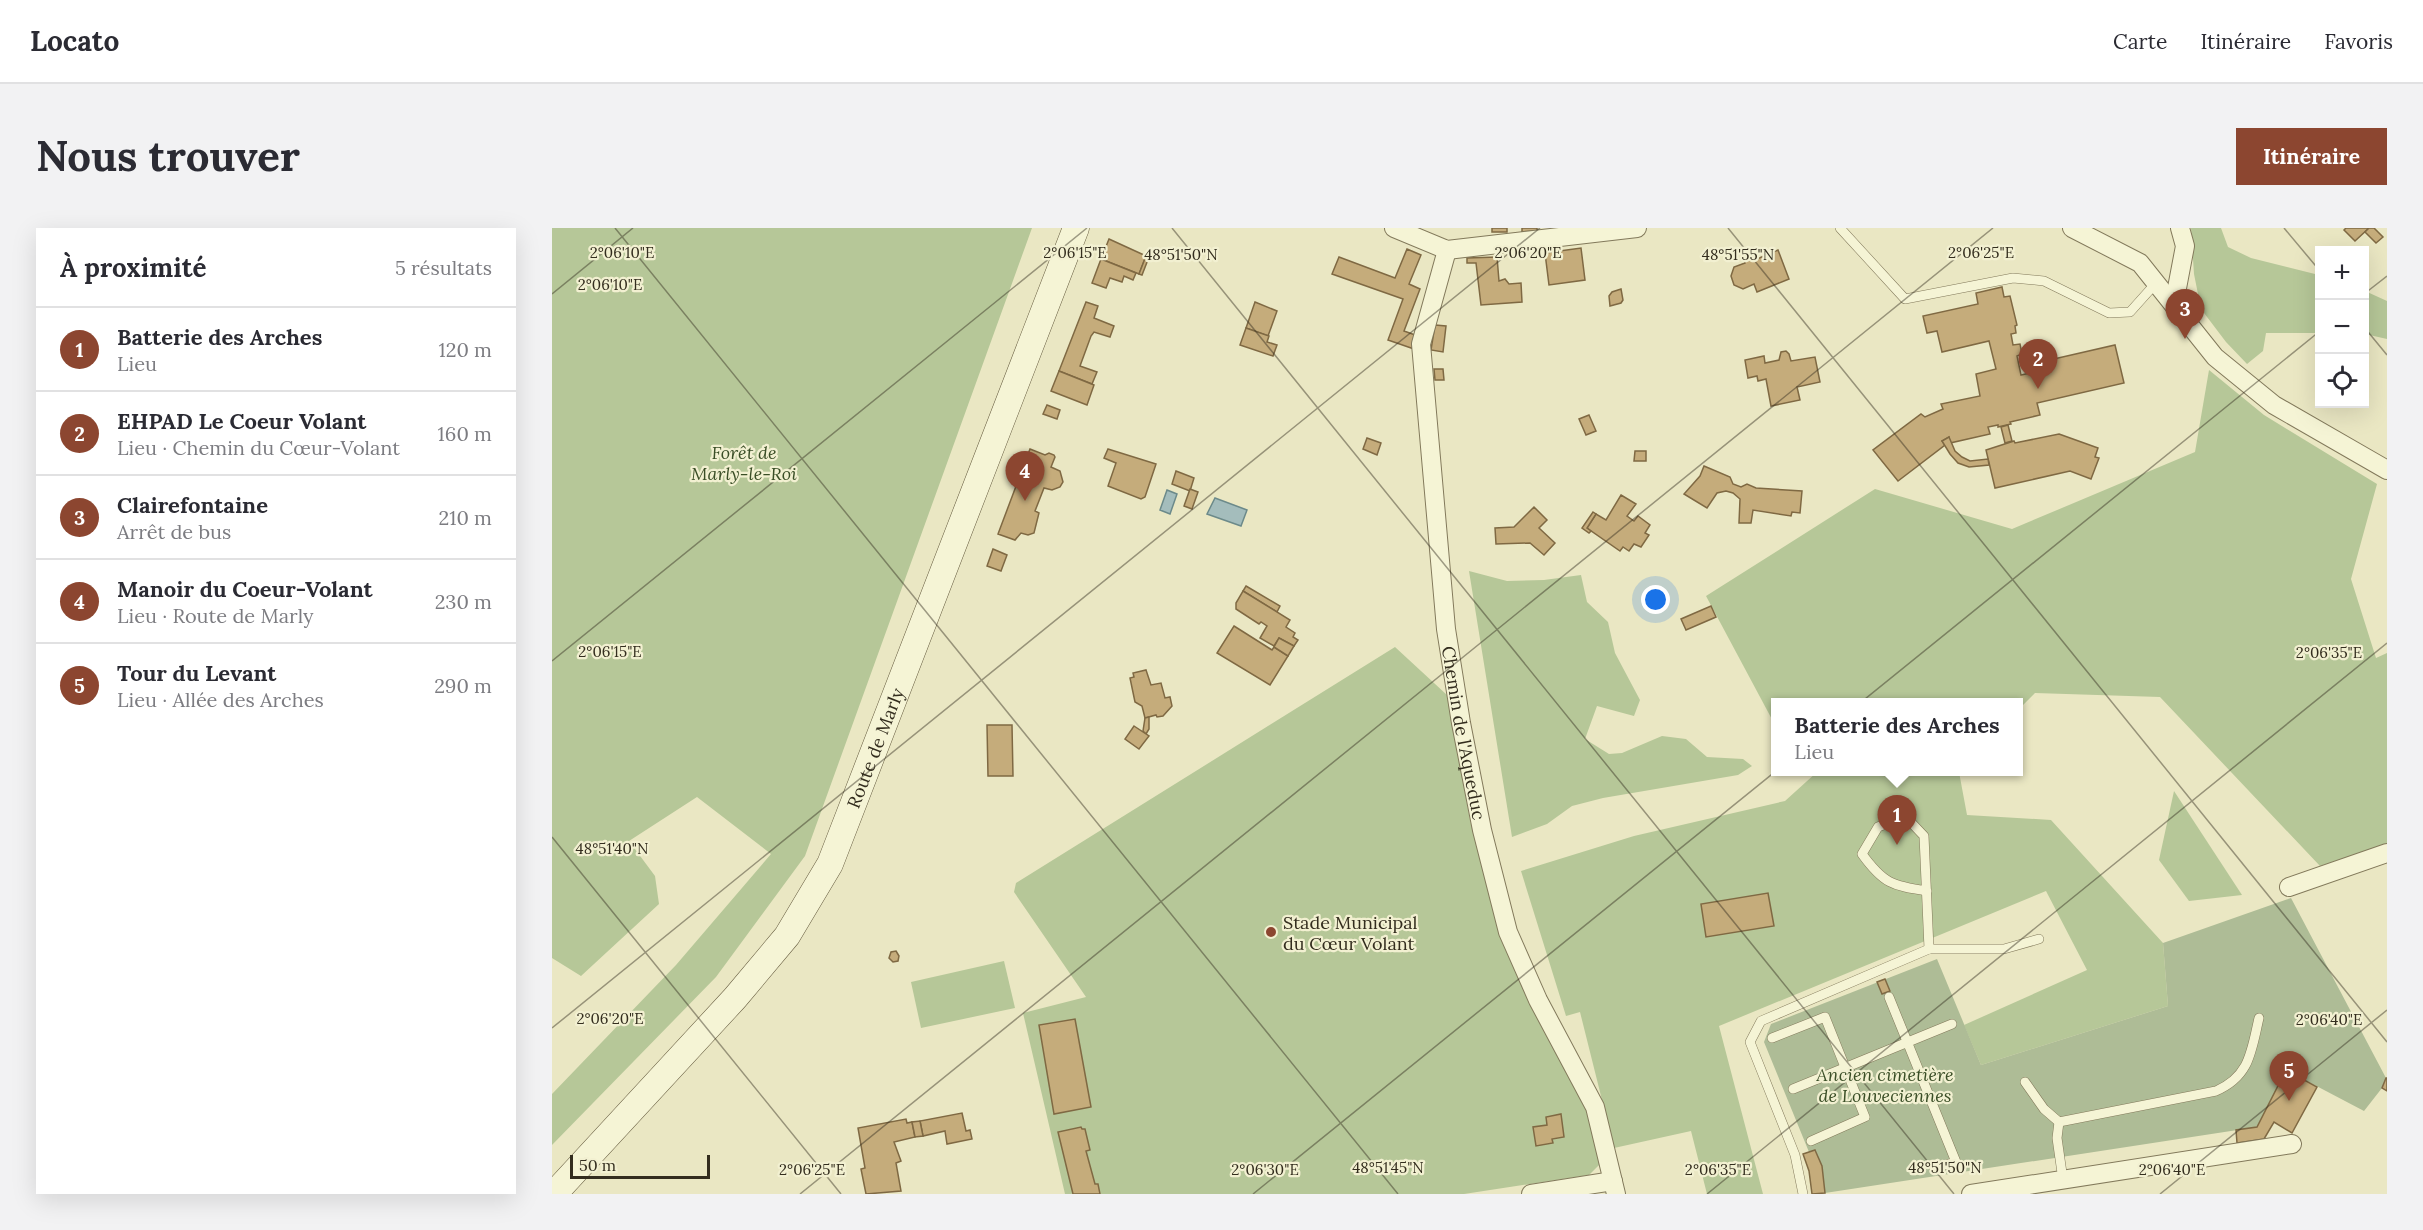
<!DOCTYPE html>
<html lang="fr">
<head>
<meta charset="utf-8">
<style>
	body { margin:0; font-family:Lora,serif; background:#f2f2f3; color:#2b2b33 }
	.controls { position:absolute; right:18px; top:18px; display:grid; overflow:hidden; border-radius:0px; box-shadow:0 6px 24px #0002 }
	.controls button { width:54px; height:54px; display:grid; place-items:center; padding:0; border:0; border-bottom:2px solid #e1e1e2; background:#fff; color:#2b2b33; font:30px sans-serif }
	.scale { position:absolute; left:18px; bottom:15px; width:140px; box-sizing:border-box; padding-left:6px; border:3px solid #332d1e; border-top:0; font-size:16px; line-height:21px; white-space:nowrap; color:#332d1e; -webkit-text-stroke:4px #f2f0d1; paint-order:stroke }
	.you { position:absolute; left:1104px; top:372px; width:21px; height:21px; margin:-15px; border:4px solid #fff; border-radius:50%; background:#1a73e8; box-shadow:0 0 0 9px #1a73e833 }
	.badge { display:grid; place-items:center; width:39px; height:39px; border-radius:50%; background:#8c4630; color:#fff; font-size:20px; font-weight:700 }
	.pin { position:absolute; translate:-50% -50px; filter:drop-shadow(0 2px 3px #0008) }
	.pin::after { content:''; position:absolute; top:32px; width:21px; height:18px; background:inherit; clip-path:polygon(0 0,100% 0,50% 100%) }
	.popup { position:absolute; left:1219px; top:470px; width:252px; height:78px; box-sizing:border-box; display:grid; place-content:center; border-radius:0px; background:#fff; filter:drop-shadow(0 2px 4px #0005); font-size:20px; white-space:nowrap; color:#7c7c81 }
	.popup b { font-size:22px; color:#2b2b33 }
	.popup::after { content:''; position:absolute; left:50%; top:100%; margin-left:-12px; border:12px solid transparent; border-top-color:#fff }
	.list { margin:0; padding:0; list-style:none }
	h2 { display:flex; justify-content:space-between; align-items:center; height:78px; margin:0; padding:0 24px; font-size:26px }
	h2 small { font-size:20px; font-weight:400; color:#7c7c81 }
	.list li { display:grid; grid-template-columns:39px 1fr auto; gap:18px; align-items:center; box-sizing:border-box; height:84px; padding:0 24px; border-top:2px solid #e1e1e2 }
	.list b { display:block; font-size:22px; white-space:nowrap }
	.list p { margin:0; font-size:20px; white-space:nowrap; color:#7c7c81 }
	.list em { font-size:20px; font-style:normal; color:#7c7c81 }
	.icon { flex:none; width:33px; height:33px; fill:none; stroke:currentColor; stroke-width:2; stroke-linecap:round; stroke-linejoin:round }
	.map { position:relative; flex:none; width:1835px; height:966px; overflow:hidden; border-radius:0px }
	header { display:flex; align-items:center; gap:36px; box-sizing:border-box; height:84px; padding:0 30px; background:#fff; border-bottom:2px solid #e1e1e2 }
	header strong { font-size:28px }
	nav { display:flex; gap:33px; margin-inline-start:auto; font-size:21px }
	.intro { display:flex; align-items:center; justify-content:space-between; box-sizing:border-box; height:144px; padding:0 36px }
	h1 { margin:0; font-size:42px }
	.button { padding:15px 27px; border-radius:0px; background:#8c4630; color:#fff; font-size:21px; font-weight:700 }
	main { display:flex; gap:36px; padding:0 36px }
	aside { flex:1; background:#fff; border-radius:0px; box-shadow:0 6px 24px #0002 }
	.map>svg:first-child { display:block }
</style>
</head>
<body>
<header>
<strong>Locato</strong>
<nav><a>Carte</a><a>Itinéraire</a><a>Favoris</a></nav>
</header>
<div class="intro"><h1>Nous trouver</h1><a class="button">Itinéraire</a></div>
<main>
<aside>
<h2>À proximité<small>5 résultats</small></h2>
<ul class="list">
<li><span class="badge">1</span><div><b>Batterie des Arches</b><p>Lieu</p></div><em>120 m</em></li>
<li><span class="badge">2</span><div><b>EHPAD Le Coeur Volant</b><p>Lieu · Chemin du Cœur-Volant</p></div><em>160 m</em></li>
<li><span class="badge">3</span><div><b>Clairefontaine</b><p>Arrêt de bus</p></div><em>210 m</em></li>
<li><span class="badge">4</span><div><b>Manoir du Coeur-Volant</b><p>Lieu · Route de Marly</p></div><em>230 m</em></li>
<li><span class="badge">5</span><div><b>Tour du Levant</b><p>Lieu · Allée des Arches</p></div><em>290 m</em></li>
</ul>
</aside>
<div class="map">
<svg width="1835" height="966" viewBox="0 0 1835 966">
	<rect width="100%" height="100%" fill="#eae7c3"/>
	<!-- green -->
	<g fill="#b6c798">
		<path d="M0 0H480L253 628 164 749 0 917V866L124 737 219 626 145 569 77 613 103 648 107 676 29 748 0 730Z"/>
		<path d="M1639 0H1669L1676 19 1699 30 1767 47V105H1714L1711 123 1695 136 1674 114 1649 81 1642 46Z"/>
		<path d="M1813 63 1835 73V111L1813 106Z"/>
		<path d="M1657 142 1712 187 1825 256 1799 351 1824 430 1835 425V616L1768 638 1608 469 1483 465 1467 481 1466 474H1224L1223 497 1154 368 1323 261 1460 301 1643 224Z"/>
		<path d="M917 343 955 353 992 352 1029 347 1035 374 1056 394 1063 425 1088 472 1082 488 1045 478 1033 511 1057 526 1070 525 1110 508 1134 511 1155 529 1191 531 1200 538 1186 547 1051 570 1020 578 995 596 960 609Z"/>
		<path d="M843 419 895 467 918 592 941 681 1032 875 1048 936 1037 947 912 966H513L471 785 534 769 462 664 464 655Z"/>
		<path d="M1265 544H1407L1415 587 1499 592 1611 715 1616 778 1429 837 1412 797 1535 742 1494 663 1167 798 1211 966H1155L1139 903 1062 920 1028 784 1014 788 969 643 1082 608 1233 573Z"/>
		<path d="M1622 563 1690 667 1637 673 1607 632Z"/>
		<path d="M452 733 463 780 369 800 359 754Z"/>
	</g>
	<!-- cemetery -->
	<path fill="#aebc96" d="M1739 670 1834 850 1830 860 1812 883 1734 842 1705 899 1273 965 1270 938 1263 922 1257 924 1212 814 1219 796 1385 731 1429 837 1616 778 1611 715Z"/>
	<!-- water -->
	<g fill="#a4bdbc" stroke="#6c8a8a" stroke-width="1.5">
		<path d="M615 262 625 266 618 286 608 282Z"/>
		<path d="M663 270 695 282 689 298 655 286Z"/>
	</g>
	<!-- building -->
	<g fill="#c5ac7b" stroke="#7f6943" stroke-width="1.5">
		<rect x="940" y="0" width="15" height="4"/>
		<path d="M970 0H985V3L970 4Z"/>
		<path d="M1794 0H1817L1803 13 1792 2Z"/>
		<path d="M1817 0H1822L1831 9 1824 15 1813 4Z"/>
		<path d="M557 11 594 28 587 46 549 31Z"/>
		<path d="M1029 20 1033 52 997 57 993 25Z"/>
		<path d="M855 21 869 27 857 56 868 61 852 103 866 108 862 121 836 112 851 71 780 46 787 29 843 50Z"/>
		<path d="M1226 22 1237 51 1205 64 1202 56 1191 61 1182 57 1179 48 1182 39 1193 35 1191 29 1193 25 1198 23 1202 25 1205 31Z"/>
		<path d="M594 28 597 29 590 47 587 46Z"/>
		<path d="M945 29 947 53 953 51 957 56 969 55 970 74 929 77 924 35H915V30Z"/>
		<path d="M549 31 584 45 581 52 572 48 570 54 558 50 554 60 540 55Z"/>
		<path d="M1450 59 1452 69 1458 68 1465 97 1463 98 1464 105 1459 106 1461 117 1468 116 1470 126 1465 128 1469 147 1478 145 1476 137 1563 117 1572 155 1485 175 1488 187 1458 194 1459 196 1446 199V197L1436 199 1438 206 1398 215 1397 209 1390 213 1393 217 1346 253 1321 222 1369 186 1373 189 1391 181 1389 176 1428 168 1424 146 1444 141 1437 113 1390 124 1385 103 1375 105 1371 88 1426 76 1424 65Z"/>
		<path d="M1069 61 1071 72 1069 75 1058 78 1057 68 1060 64Z"/>
		<path d="M534 74 546 78 542 90 562 98 558 109 542 104 539 108 528 138 545 144 540 156 507 143Z"/>
		<path d="M703 74 725 83 716 108 694 100Z"/>
		<path d="M883 97 894 98 891 124 879 122Z"/>
		<path d="M694 100 717 108 715 114 725 117 721 128 688 117Z"/>
		<path d="M1234 123 1237 126 1239 133 1263 129 1268 154 1245 159 1248 172 1219 178 1214 151 1206 153 1205 148 1196 150 1193 132 1212 128 1213 135 1227 132 1229 124Z"/>
		<path d="M882 141H891L892 152H883Z"/>
		<path d="M507 143 542 157 535 177 499 163Z"/>
		<path d="M495 177 508 182 505 191 491 186Z"/>
		<path d="M1037 187 1044 203 1034 207 1027 191Z"/>
		<path d="M1456 197 1460 213 1453 215 1449 199Z"/>
		<path d="M1507 206 1546 220 1543 229 1547 230 1539 251 1518 243 1443 260 1434 222 1462 213 1463 215Z"/>
		<path d="M1397 209 1403 223 1410 229 1418 233 1436 231 1437 237 1417 239 1406 235 1398 226 1390 213Z"/>
		<path d="M815 210 829 215 825 227 811 221Z"/>
		<path d="M478 221 493 227 497 225 502 227 503 229 499 239 508 243 511 254 508 259 500 262 492 260 483 283 487 285 482 305 476 307 469 305 463 312 446 306Z"/>
		<path d="M556 221 604 236 593 269 589 271 556 258 564 235 552 230Z"/>
		<path d="M1083 223H1094V233H1082Z"/>
		<path d="M1152 238 1178 249 1181 256 1189 259 1195 256 1204 260 1250 263 1248 285 1240 284 1239 288 1201 282 1199 295H1187L1188 271 1181 265 1174 263 1165 265 1155 280 1132 266 1148 248Z"/>
		<path d="M624 243 642 250 638 263 620 256Z"/>
		<path d="M638 261 646 264 640 281 632 278Z"/>
		<path d="M1069 267 1084 276 1075 288 1082 293 1086 288 1098 297 1093 305 1097 307 1089 319 1082 316 1077 323 1071 319 1068 323 1035 300 1044 286 1054 292Z"/>
		<path d="M982 279 995 292 987 300 1003 315 992 327 978 315 944 316 943 300 962 299Z"/>
		<path d="M1041 284 1044 286 1035 300 1039 303 1037 305 1030 300Z"/>
		<path d="M441 321 455 327 449 343 435 338Z"/>
		<path d="M694 358 728 378 725 384 691 363Z"/>
		<path d="M691 363 738 392 734 399 743 405 741 409 746 412 742 418 727 410 722 418 708 410 715 398 709 394 707 396 684 381V375Z"/>
		<path d="M1159 378 1164 389 1134 402 1129 391Z"/>
		<path d="M682 398 720 422 722 419 736 428 718 457 665 425Z"/>
		<path d="M727 410 742 418 736 428 722 419Z"/>
		<path d="M594 442 599 457 609 455 613 470 618 469 620 478 611 488 605 489 604 487 593 490 590 478 583 474 578 450 582 449 581 445Z"/>
		<path d="M597 489V501L594 506 591 503 593 490Z"/>
		<path d="M435 497H460L461 548H436Z"/>
		<path d="M582 498 597 508 587 521 573 511Z"/>
		<path d="M1216 665 1222 698 1154 709 1149 676Z"/>
		<path d="M344 723 347 728 346 733 341 734 337 730 339 724Z"/>
		<path d="M1333 751 1338 763 1330 766 1325 754Z"/>
		<path d="M523 791 539 879 502 886 487 797Z"/>
		<path d="M1734 842 1765 859 1740 905 1722 894 1712 911 1685 915 1684 902 1705 899Z"/>
		<path d="M1834 850H1835V863L1830 860Z"/>
		<path d="M410 885 414 903 418 902 420 911 395 916 393 903 371 908 368 893Z"/>
		<path d="M1009 886 1012 909 1000 911 1001 915 984 918 981 899 995 897 994 889Z"/>
		<path d="M354 891 355 895 360 894 363 909 342 914 349 933 344 935 349 963 314 966 309 941 313 940 306 900Z"/>
		<path d="M368 893 371 908 363 909 360 894Z"/>
		<path d="M529 899 530 901H533L538 922 534 923 543 956H546L548 966H521L506 904Z"/>
		<path d="M1263 922 1270 938 1273 965 1260 966 1257 943 1251 926Z"/>
	</g>
	<g fill="none" stroke-linecap="round" stroke-linejoin="round">
		<!-- service casing -->
		<g stroke="#82795b" stroke-width="10">
			<g id="service">
				<path d="M1288 0 1353 71 1461 50 1492 53 1557 85 1578 84 1604 55"/>
				<path d="M1375 663C1340 658 1331 655 1310 626L1326 599 1353 588 1372 608 1377 721H1452L1487 711"/>
				<path d="M1337 769 1404 934 1382 940"/>
				<path d="M1220 810 1273 789 1313 889 1259 913"/>
				<path d="M1473 854 1492 881 1507 894"/>
				<path d="M1241 861 1400 796"/>
				<path d="M1511 952 1505 910 1507 894 1664 863C1698 848 1699 824 1707 790"/>
				<path d="M1251 966 1243 927 1198 814 1209 793 1377 721"/>
			</g>
		</g>
		<!-- minor casing -->
		<g stroke="#82795b" stroke-width="20">
			<g id="minor">
				<path d="M842 0 895 22 1085 0"/>
				<path d="M1520 0 1588 35 1663 129 1722 177 1835 242"/>
				<path id="s1" d="M895 22 869 116 894 401 909 495 930 602 956 704 986 772 1043 879 1064 966"/>
				<path d="M1622 76 1633 18 1628 0"/>
				<path d="M1737 659 1835 625"/>
				<path d="M979 966 1061 953"/>
				<path d="M1419 966 1740 916"/>
			</g>
		</g>
		<!-- secondary casing -->
		<g stroke="#645a3e" stroke-width="27">
			<g id="secondary">
				<path id="s2" d="M2 966 183 770 235 708 278 636 524 0"/>
			</g>
		</g>
		<!-- service -->
		<use href="#service" stroke="#f5f4d5" stroke-width="9"/>
		<!-- minor -->
		<use href="#minor" stroke="#f5f4d5" stroke-width="18"/>
		<!-- secondary -->
		<use href="#secondary" stroke="#f5f4d5" stroke-width="26"/>
	</g>
	<!-- ticks -->
	<path fill="none" stroke="#332d1e" stroke-width="1.5" stroke-opacity="0.45" d="M63 0 846 966M620 0 1402 966M1176 0 1835 814M1732 0 1768 43M0 66 81 0M1812 66 1835 48M1812 99 1835 127M0 433 535 0M0 609 289 966M0 800 988 0M248 966 1441 0M701 966 1768 103M1155 966 1835 415M1608 966 1835 782"/>
	<!-- markers -->
	<circle fill="#8c4630" stroke="#f2f0d1" stroke-width="2" cx="719" cy="704" r="6"/>
	<g text-anchor="middle" dominant-baseline="central" stroke-width="4.5" stroke-linejoin="round" paint-order="stroke">
		<!-- park labels -->
		<g font-size="18" font-style="italic" fill="#3a4e26" stroke="#f2f0d1">
			<text x="192" y="224">Forêt de<tspan x="192" dy="21">Marly-le-Roi</tspan></text>
			<text x="1333" y="846">Ancien cimetière<tspan x="1333" dy="21">de Louveciennes</tspan></text>
		</g>
		<!-- street labels -->
		<g font-size="18" fill="#332d1e" stroke="#f2f0d1">
			<text stroke="none"><textPath href="#s1" startOffset="489">Chemin de l'Aqueduc</textPath></text>
			<text stroke="none"><textPath href="#s2" startOffset="556">Route de Marly</textPath></text>
		</g>
		<!-- poi labels -->
		<g font-size="18" fill="#332d1e" stroke="#f2f0d1" text-anchor="start">
			<text x="731" y="694">Stade Municipal<tspan x="731" dy="21">du Cœur Volant</tspan></text>
		</g>
	</g>
	<g font-size="15" text-anchor="middle" fill="#332d1e" stroke="#f2f0d1" stroke-width="4.5" stroke-linejoin="round" paint-order="stroke">
		<text x="1429" y="30">2°06'25"E</text>
		<text x="70" y="30">2°06'10"E</text>
		<text x="523" y="30">2°06'15"E</text>
		<text x="976" y="30">2°06'20"E</text>
		<text x="1186" y="32">48°51'55"N</text>
		<text x="629" y="32">48°51'50"N</text>
		<text x="58" y="62">2°06'10"E</text>
		<text x="58" y="429">2°06'15"E</text>
		<text x="1777" y="430">2°06'35"E</text>
		<text x="60" y="626">48°51'40"N</text>
		<text x="58" y="796">2°06'20"E</text>
		<text x="1777" y="797">2°06'40"E</text>
		<text x="836" y="945">48°51'45"N</text>
		<text x="1393" y="945">48°51'50"N</text>
		<text x="260" y="947">2°06'25"E</text>
		<text x="713" y="947">2°06'30"E</text>
		<text x="1166" y="947">2°06'35"E</text>
		<text x="1620" y="947">2°06'40"E</text>
	</g>
</svg>
<div class="controls">
<button>+</button>
<button>−</button>
<button><svg class="icon" aria-label="locate" viewBox="0 0 24 24"><circle cx="12" cy="12" r="6"/><path d="M12 2v4M12 18v4M2 12h4M18 12h4"/></svg></button>
</div>
<div class="scale">50 m</div>
<div class="you"></div>
<div class="pin badge" style="left:1345px;top:617px">1</div>
<div class="popup"><b>Batterie des Arches</b>Lieu</div>
<div class="pin badge" style="left:1486px;top:161px">2</div>
<div class="pin badge" style="left:1633px;top:111px">3</div>
<div class="pin badge" style="left:473px;top:273px">4</div>
<div class="pin badge" style="left:1737px;top:873px">5</div>
</div>
</main>
</body>
</html>
